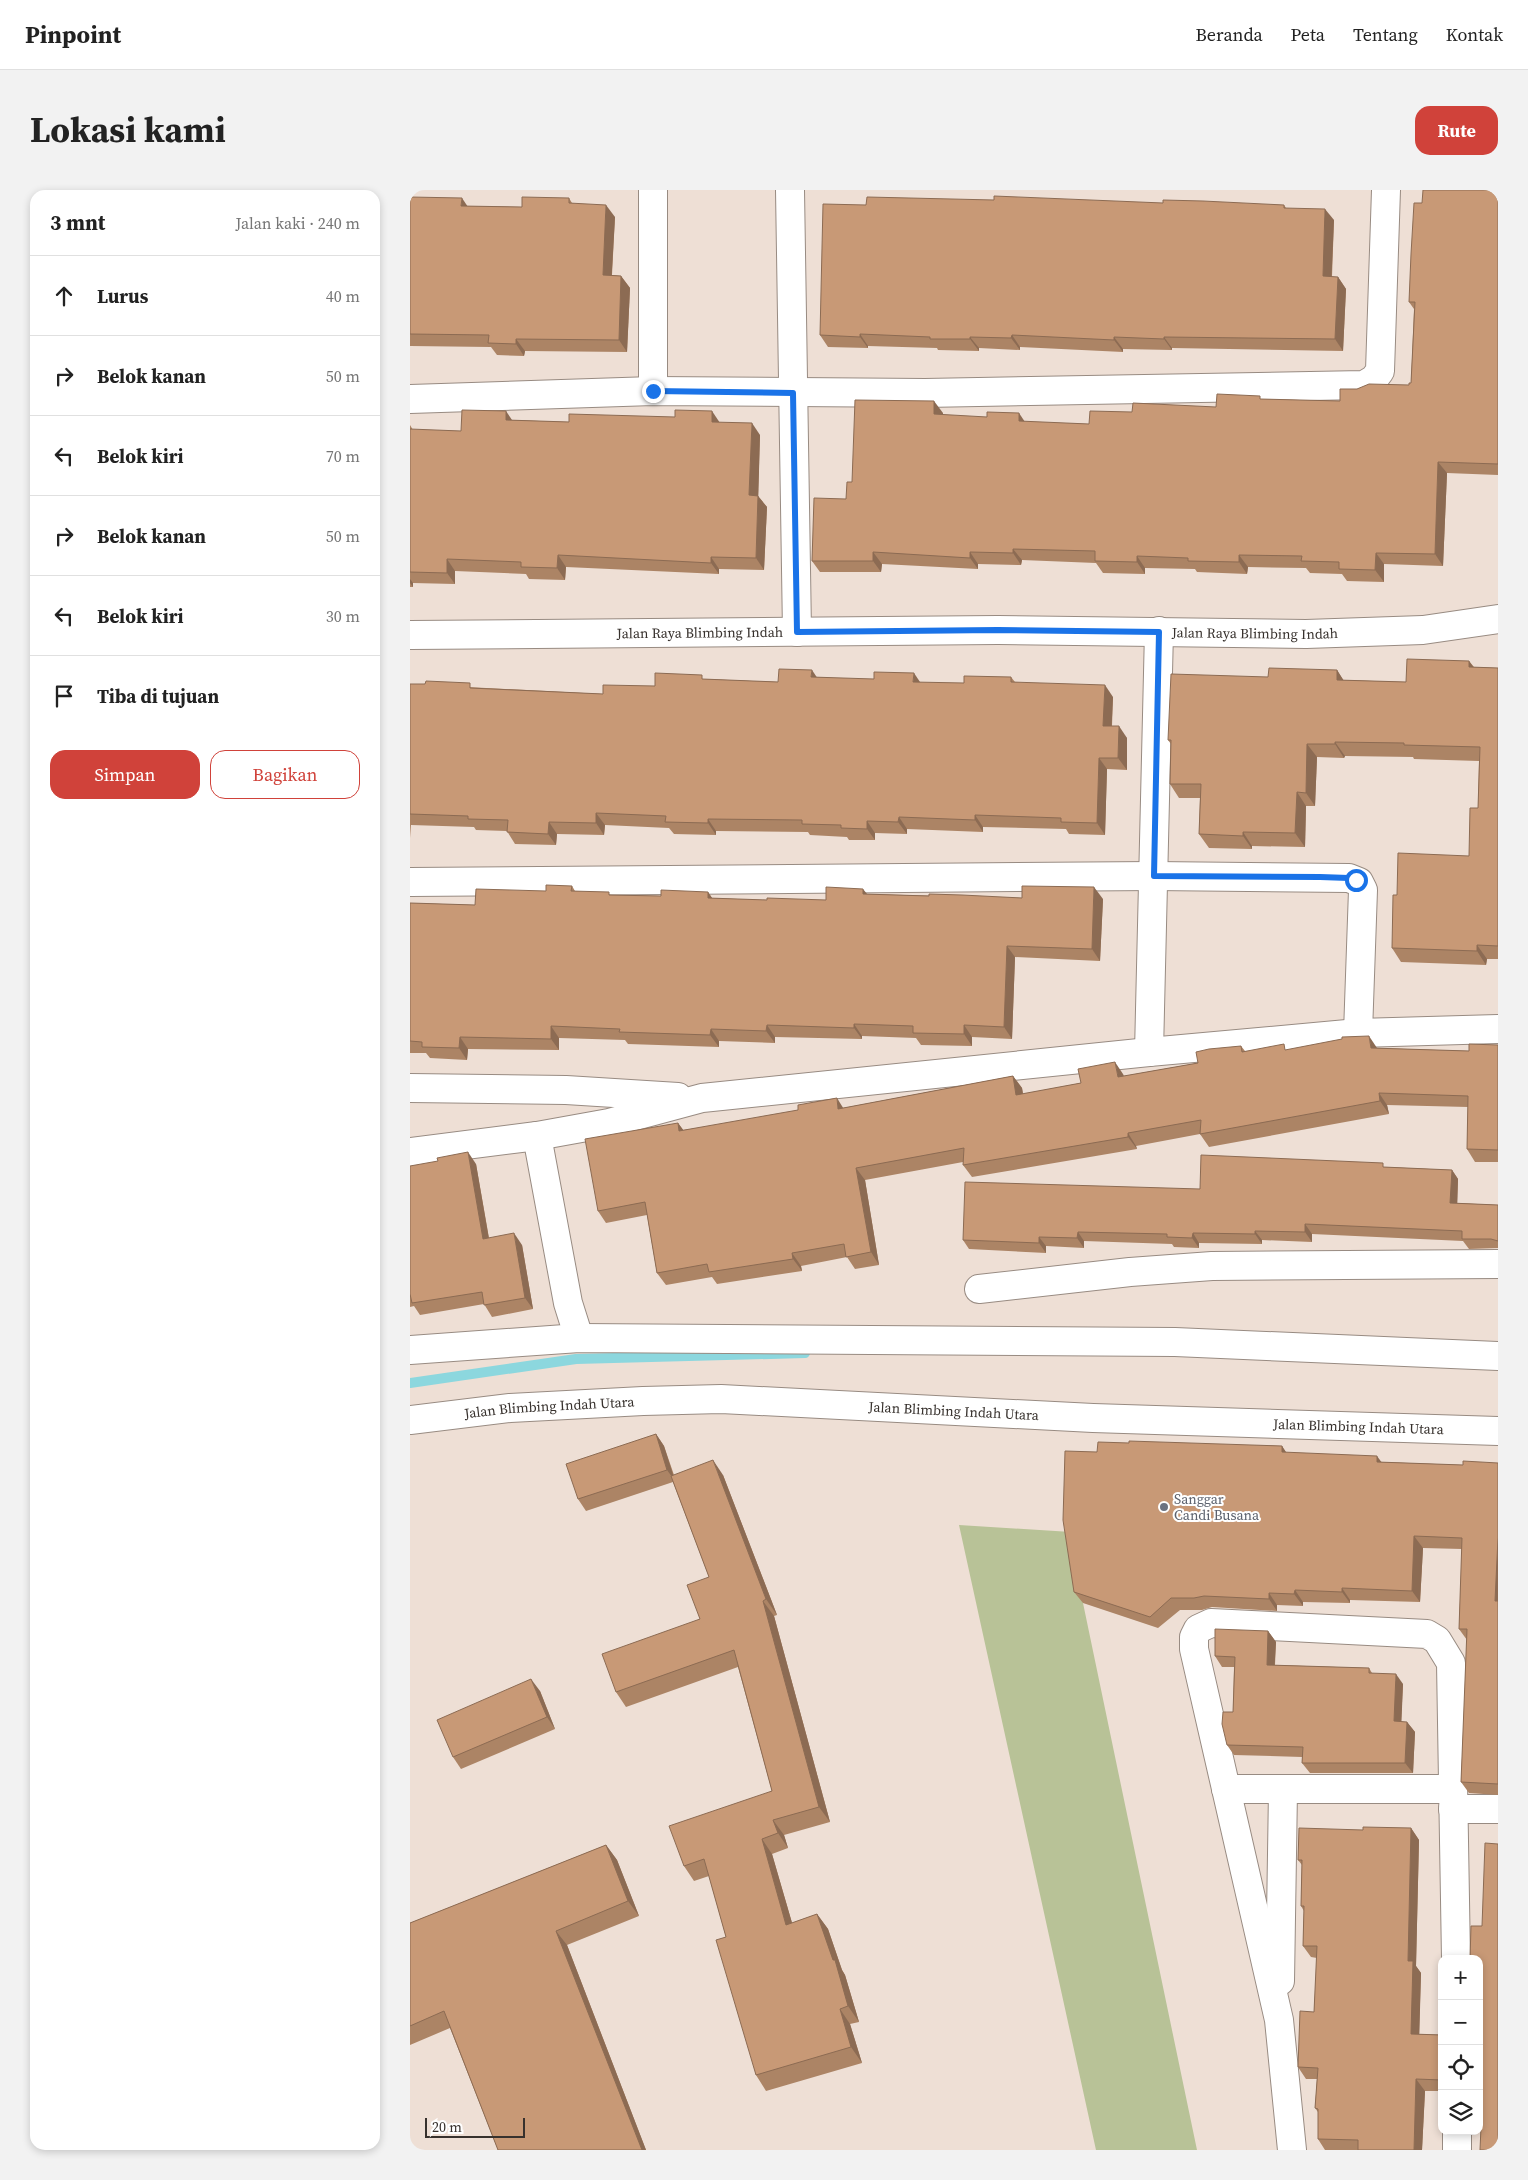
<!DOCTYPE html>
<html lang="id">
<head>
<meta charset="utf-8">
<style>
	body { margin:0; font-family:"Source Serif 4",serif; background:#f2f2f2; color:#222 }
	.controls { position:absolute; right:15px; bottom:15px; display:grid; overflow:hidden; border-radius:10px; box-shadow:0 2px 8px #0003 }
	.controls button { width:45px; height:45px; display:grid; place-items:center; padding:0; border:0; border-bottom:1px solid #e0e0e0; background:#fff; color:#222; font:25px sans-serif }
	.scale { position:absolute; left:15px; bottom:12px; width:100px; box-sizing:border-box; padding-left:5px; border:2px solid #37312d; border-top:0; font-size:14px; line-height:18px; white-space:nowrap; color:#37312d; -webkit-text-stroke:4px #fff; paint-order:stroke }
	.stop { position:absolute; width:15px; height:15px; margin:-11px; border:4px solid #1a73e8; border-radius:50%; background:#fff }
	.stop.end { background:#1a73e8; border-color:#fff; box-shadow:0 1px 5px #0008 }
	.list { margin:0; padding:0; list-style:none }
	h2 { display:flex; justify-content:space-between; align-items:center; height:65px; margin:0; padding:0 20px; font-size:21px }
	h2 small { font-size:16px; font-weight:400; color:#767676 }
	.list li { display:grid; grid-template-columns:32px 1fr auto; gap:15px; align-items:center; box-sizing:border-box; height:80px; padding:0 20px; border-top:1px solid #e0e0e0 }
	.list b { display:block; font-size:19px; white-space:nowrap }
	.list em { font-size:16px; font-style:normal; color:#767676 }
	.actions { display:flex; gap:10px; padding:15px 20px }
	.actions a { flex:1; padding:11px 0; border:1px solid #d0423a; border-radius:15px; text-align:center; font-size:18px; color:#d0423a }
	.actions .main { background:#d0423a; color:#fff }
	.icon { flex:none; width:28px; height:28px; fill:none; stroke:currentColor; stroke-width:2; stroke-linecap:round; stroke-linejoin:round }
	.map { position:relative; flex:none; width:1088px; height:1960px; overflow:hidden; border-radius:15px }
	header { display:flex; align-items:center; gap:30px; box-sizing:border-box; height:70px; padding:0 25px; background:#fff; border-bottom:1px solid #e0e0e0 }
	header strong { font-size:24px }
	nav { display:flex; gap:28px; margin-inline-start:auto; font-size:18px }
	.intro { display:flex; align-items:center; justify-content:space-between; box-sizing:border-box; height:120px; padding:0 30px }
	h1 { margin:0; font-size:35px }
	.button { padding:12px 22px; border-radius:15px; background:#d0423a; color:#fff; font-size:18px; font-weight:700 }
	main { display:flex; gap:30px; padding:0 30px }
	aside { flex:1; background:#fff; border-radius:15px; box-shadow:0 2px 8px #0003 }
	.map>svg:first-child { display:block }
</style>
</head>
<body>
<header>
<strong>Pinpoint</strong>
<nav><a>Beranda</a><a>Peta</a><a>Tentang</a><a>Kontak</a></nav>
</header>
<div class="intro"><h1>Lokasi kami</h1><a class="button">Rute</a></div>
<main>
<aside>
<h2>3 mnt<small>Jalan kaki · 240 m</small></h2>
<ul class="list">
<li><svg class="icon" aria-label="ahead" viewBox="0 0 24 24"><path d="M12 20V5M6 11l6-6 6 6"/></svg><div><b>Lurus</b></div><em>40 m</em></li>
<li><svg class="icon" aria-label="right" viewBox="0 0 24 24"><path d="M7 20v-9h11M14 6l5 5-5 5"/></svg><div><b>Belok kanan</b></div><em>50 m</em></li>
<li><svg class="icon" aria-label="left" viewBox="0 0 24 24"><path d="M17 20v-9H6M10 6l-5 5 5 5"/></svg><div><b>Belok kiri</b></div><em>70 m</em></li>
<li><svg class="icon" aria-label="right" viewBox="0 0 24 24"><path d="M7 20v-9h11M14 6l5 5-5 5"/></svg><div><b>Belok kanan</b></div><em>50 m</em></li>
<li><svg class="icon" aria-label="left" viewBox="0 0 24 24"><path d="M17 20v-9H6M10 6l-5 5 5 5"/></svg><div><b>Belok kiri</b></div><em>30 m</em></li>
<li><svg class="icon" aria-label="arrive" viewBox="0 0 24 24"><path d="M6 21V4h12l-3 4 3 4H6"/></svg><div><b>Tiba di tujuan</b></div></li>
</ul>
<div class="actions"><a class="main">Simpan</a><a>Bagikan</a></div>
</aside>
<div class="map">
<svg width="1088" height="1960" viewBox="0 0 1088 1960">
	<rect width="100%" height="100%" fill="#eedfd5"/>
	<!-- green -->
	<path fill="#b8c297" d="M549 1335 661 1342 673 1413 787 1960H686Z"/>
	<g fill="none" stroke-linecap="round" stroke-linejoin="round">
		<!-- stream -->
		<path stroke="#8cd7de" stroke-width="10" d="M0 1193 166 1169 395 1163"/>
		<!-- minor casing -->
		<g stroke="#988b82" stroke-width="30">
			<g id="minor">
				<path d="M243 0V201"/>
				<path d="M380 0 387 442"/>
				<path d="M0 209 243 201 515 203 954 195 964 189 970 181 976 0"/>
				<path id="s1" d="M0 445 588 440 896 444 1013 440 1088 429"/>
				<path d="M0 692 744 686 939 688 949 692 953 700 948 843"/>
				<path d="M739 862 749 441"/>
				<path d="M0 898 156 900 268 907"/>
				<path d="M127 946 158 1113 169 1148"/>
				<path d="M0 962 127 946 199 933 292 908 739 862 948 843 1088 839"/>
				<path d="M569 1099 720 1082 802 1076 1088 1074"/>
				<path d="M0 1160 169 1148 765 1152 1088 1166"/>
				<path id="s2" d="M0 1230 100 1218 233 1211 311 1209 683 1228 1088 1241"/>
				<path d="M816 1599H1043"/>
				<path d="M1043 1619H1088"/>
				<path d="M870 1791 873 1600"/>
				<path d="M882 1960 869 1830 784 1459V1447L788 1439 801 1433 1017 1444 1027 1450 1041 1473 1046 1769"/>
				<path d="M1047 1960V1941"/>
			</g>
		</g>
		<!-- minor -->
		<use href="#minor" stroke="#fff" stroke-width="28"/>
	</g>
	<!-- wall -->
	<g fill="#ac8465">
		<path d="M1088 0V285L1037 283 1033 376 974 374V392L937 391 932 384 900 383 896 378 838 377 837 384 787 382 785 379 735 378V384L693 383 686 373 612 370 611 375 568 374V379L472 374 471 382H410L402 371 436 309 442 292 533 223V225L615 232 679 234 722 222 806 217 852 209 930 211 947 199 999 195 1001 193 1004 119 999 112 1012 13Z"/>
		<path d="M0 7 57 16 112 17 159 8 162 13 205 27 202 85 211 86 220 98 217 162 115 161 114 166 87 165 81 157 0 156Z"/>
		<path d="M753 13 874 15 876 18 924 30 922 87H928L936 99 933 161 762 158V160L713 159V162L610 157V160L569 158V161L528 160 527 158 458 156V158L418 157 410 145 456 15Z"/>
		<path d="M102 230 159 232 310 233 350 245 348 306 357 317 354 380 309 379V384L156 377 155 390 119 389 116 384 45 381V394L3 393V397H0V235L3 240 51 241Z"/>
		<path d="M1059 471 1064 477 1088 478V769H1077L1076 775 991 772 982 758 987 705 1059 666 1068 618 1069 571 1004 569 1003 567 935 566 934 568 907 567 905 616H896L895 657 842 656V659L799 658 789 644 790 608H769L760 594 761 554 758 550 858 487 927 480 933 490 996 492Z"/>
		<path d="M406 487 510 493H554L601 487 605 492 703 507 702 536 717 548V580L697 579 695 645 659 644 656 639 573 637V642L497 639V644L465 643V650H439L437 647 400 645 398 642 306 641V645L264 644 259 638 195 635 194 645 147 644 146 655 105 654 97 641 66 640 64 637 1 635 0 648V494L193 504 296 489 368 492Z"/>
		<path d="M162 696 165 701 202 705 251 706 298 702 302 708 357 710H416L457 704 612 708 693 709 690 771 605 767 602 849 562 847V856L511 855 506 848 452 846V849L365 847V853L309 851V857L218 854 215 850 149 848V860L58 859 57 870 20 868 16 863H0V713L65 715Z"/>
		<path d="M1088 855V972H1065L1057 959 1058 917 977 915 979 924 799 957 790 944 726 956 727 959 562 987 553 975V972L455 990 469 1075 445 1079 437 1067 391 1076 392 1081 307 1094 302 1087 256 1095 247 1083 237 1025 196 1033 188 1021 268 933 273 940 433 918 603 886 612 898 613 904 671 893 713 884 714 886 788 873 831 856 835 861 967 858 1059 861Z"/>
		<path d="M66 974 79 1048 112 1055 123 1119 82 1127 74 1114 10 1125 4 1116 0 1117V976Z"/>
		<path d="M976 977 1042 980 1048 989 1047 1013 1088 1015V1058L1059 1059 1053 1051 902 1044V1052L852 1050V1054L789 1053V1058L764 1057 762 1054 674 1051V1058L636 1056V1063L559 1059 553 1050 790 999Z"/>
		<path d="M246 1244 254 1256 264 1285H313L367 1425 364 1426 420 1632 374 1645 378 1658 362 1664 382 1733 407 1724 418 1739 432 1780 435 1785 449 1832 440 1834 452 1873 356 1901 346 1885 316 1747 299 1686 284 1691 274 1676 362 1601 328 1477 216 1517 206 1502 290 1429 299 1387 263 1292 176 1321 168 1309Z"/>
		<path d="M719 1253 872 1256 876 1263 972 1272 1053 1275 1088 1273V1605L1059 1603 1051 1592 1057 1450 1049 1439 1052 1359 1013 1358 1010 1412 940 1410V1413L893 1412V1416L867 1415V1421L802 1417 792 1420H770L748 1438 673 1413 664 1402 687 1262Z"/>
		<path d="M858 1441 866 1452 865 1475 959 1478 962 1483 993 1494 991 1532H997L1005 1542 1003 1583H900L892 1573V1567L824 1565 817 1555 823 1522 824 1477H812L805 1466Z"/>
		<path d="M130 1501 145 1539 51 1579 43 1567Z"/>
		<path d="M1001 1638 1009 1650 1006 1776 1011 1783 1009 1844 1032 1845V1901H1015L1012 1960H915L908 1949V1922L905 1918 907 1889H896L888 1877 904 1822 907 1768 901 1767 893 1756 894 1721 891 1716 892 1675 888 1670 953 1640Z"/>
		<path d="M196 1655 207 1670 229 1726 157 1755 236 1960H88L40 1838 0 1855V1733Z"/>
		<path d="M1072 1736 1071 1925 1069 1923V1769Z"/>
	</g>
	<!-- shaded-wall -->
	<g fill="#8c6b53">
		<path d="M52 8 60 20 51 16Z"/>
		<path d="M196 15 205 27 201 97 193 85Z"/>
		<path d="M915 19 924 30 921 98 913 86Z"/>
		<path d="M211 86 220 98 217 162 209 150Z"/>
		<path d="M928 87 936 99 933 161 925 149Z"/>
		<path d="M450 144 458 156V158L450 147Z"/>
		<path d="M602 145 610 157V160L601 148Z"/>
		<path d="M560 147 569 158V161L560 149Z"/>
		<path d="M704 147 713 159V162L704 150Z"/>
		<path d="M754 147 762 158V160L754 149Z"/>
		<path d="M106 149 115 161 114 166 106 154Z"/>
		<path d="M524 211 533 223 532 236 524 224Z"/>
		<path d="M96 221 104 233 96 230Z"/>
		<path d="M302 221 310 233 302 232Z"/>
		<path d="M609 223 617 235 609 231Z"/>
		<path d="M342 233 350 245 348 317 339 305Z"/>
		<path d="M1028 272 1037 283 1033 376 1025 364Z"/>
		<path d="M348 306 357 317 354 380 346 368Z"/>
		<path d="M603 359 612 370 611 375 603 363Z"/>
		<path d="M463 362 472 374 471 382 463 371Z"/>
		<path d="M560 362 568 374V379L560 368Z"/>
		<path d="M966 363 974 374V392L965 380Z"/>
		<path d="M148 365 156 377 155 390 147 378Z"/>
		<path d="M829 365 838 377 837 384 829 372Z"/>
		<path d="M727 366 735 378V384L727 372Z"/>
		<path d="M301 367 309 379V384L301 373Z"/>
		<path d="M37 369 45 381V394L37 383Z"/>
		<path d="M0 389 3 393V397L0 393Z"/>
		<path d="M1059 471 1069 485 1059 477Z"/>
		<path d="M402 480 410 492 401 487Z"/>
		<path d="M927 480 936 494 927 490Z"/>
		<path d="M504 483 512 495 503 492Z"/>
		<path d="M695 495 703 507 701 548 693 536Z"/>
		<path d="M709 536 717 548V580L708 568Z"/>
		<path d="M925 552 935 566 934 568 925 554Z"/>
		<path d="M897 554 907 567 905 616 896 603Z"/>
		<path d="M689 568 697 579 695 645 687 633Z"/>
		<path d="M887 602 896 616 895 657 885 643Z"/>
		<path d="M186 623 195 635 194 645 186 633Z"/>
		<path d="M565 625 573 637V642L565 630Z"/>
		<path d="M489 627 497 639V644L488 632Z"/>
		<path d="M298 629 306 641V645L298 633Z"/>
		<path d="M457 631 465 643V650L457 639Z"/>
		<path d="M139 632 147 644 146 655 138 644Z"/>
		<path d="M833 642 842 656V659L833 646Z"/>
		<path d="M684 697 693 709 690 771 682 759Z"/>
		<path d="M453 699 462 710 453 704Z"/>
		<path d="M298 702 306 714 298 708Z"/>
		<path d="M1067 755 1077 769 1076 775 1067 761Z"/>
		<path d="M597 756 605 767 602 849 594 837Z"/>
		<path d="M444 834 452 846V849L444 838Z"/>
		<path d="M357 835 365 847V853L356 841Z"/>
		<path d="M554 835 562 847V856L554 844Z"/>
		<path d="M141 836 149 848V860L141 849Z"/>
		<path d="M301 839 309 851V857L300 845Z"/>
		<path d="M959 846 967 858H961Z"/>
		<path d="M50 847 58 859 57 870 49 858Z"/>
		<path d="M705 872 713 884 716 900 708 887Z"/>
		<path d="M603 886 612 898 615 917 606 905Z"/>
		<path d="M969 903 977 915 979 924 970 911Z"/>
		<path d="M427 908 435 921 428 919Z"/>
		<path d="M268 933 277 945 269 941Z"/>
		<path d="M718 943 726 956 727 959 718 947Z"/>
		<path d="M58 962 66 974 81 1061 73 1049Z"/>
		<path d="M446 978 455 990 469 1075 461 1062Z"/>
		<path d="M1042 980 1048 989 1047 1023 1040 1013Z"/>
		<path d="M895 1034 902 1044V1052L895 1042Z"/>
		<path d="M845 1041 852 1050V1054L845 1044Z"/>
		<path d="M668 1042 674 1051V1058L667 1048Z"/>
		<path d="M104 1043 112 1055 123 1119 115 1108Z"/>
		<path d="M783 1043 789 1053V1058L782 1048Z"/>
		<path d="M629 1047 636 1056V1063L629 1053Z"/>
		<path d="M382 1063 391 1076 392 1081 383 1069Z"/>
		<path d="M246 1244 254 1256 265 1291 257 1280Z"/>
		<path d="M872 1256 880 1268 872 1262Z"/>
		<path d="M967 1266 975 1277 967 1272Z"/>
		<path d="M303 1270 313 1285 367 1425 356 1409Z"/>
		<path d="M1004 1346 1013 1358 1010 1412 1002 1401Z"/>
		<path d="M1087 1348 1088 1349V1415L1085 1411Z"/>
		<path d="M932 1398 940 1410V1413L932 1402Z"/>
		<path d="M885 1400 893 1412V1416L884 1404Z"/>
		<path d="M859 1403 867 1415V1421L859 1409Z"/>
		<path d="M353 1411 364 1426 420 1632 409 1617Z"/>
		<path d="M858 1441 866 1452 864 1485 857 1475Z"/>
		<path d="M986 1484 993 1494 991 1542 984 1531Z"/>
		<path d="M121 1489 130 1501 145 1539 137 1527Z"/>
		<path d="M997 1532 1005 1542 1003 1583 995 1573Z"/>
		<path d="M363 1630 374 1645 378 1658 368 1643Z"/>
		<path d="M1001 1638 1009 1650 1006 1776 1011 1783 1009 1856 1001 1844 998 1771Z"/>
		<path d="M352 1649 362 1664 387 1750 376 1735Z"/>
		<path d="M196 1655 207 1670 229 1726 218 1711Z"/>
		<path d="M407 1724 418 1739 432 1780 435 1785 449 1832 438 1816Z"/>
		<path d="M146 1741 157 1755 236 1960H232Z"/>
		<path d="M430 1819 440 1834 452 1873 441 1857Z"/>
		<path d="M1006 1889 1015 1901 1012 1960H1004Z"/>
	</g>
	<!-- building -->
	<g fill="#c89976" stroke="#8c6b53">
		<path d="M1013 0H1088V274L1028 272 1025 364 966 363 965 380 929 379V372L891 371 892 366 829 365V372L778 371V368L727 366V372L685 371V361L603 359V363L560 362V368L463 362V371H402L404 308 436 309 437 292H442L445 210 524 211V224L577 227V222L609 223V231L679 234 680 221 722 222 723 213 806 217 807 204 850 206V209L930 211V199H947L959 194 999 195V193H1001L1005 112H999L1001 64 1004 13H1012Z"/>
		<path d="M584 6 753 13V10L793 11 874 15V18L915 19 913 86 928 87 925 149 754 147V149L704 147V150L602 145 601 148 560 147V149H520V147L450 144V147L410 145 413 14 456 15 457 7 584 10Z"/>
		<path d="M0 7 52 8 51 16 112 17V7L159 8V13L196 15 193 85 211 86 209 150 106 149V154L78 153 79 145 0 144Z"/>
		<path d="M52 220 96 221V230L159 232V224L265 227V220L302 221V232L342 233 339 305 348 306 346 368 301 367V373L148 365 147 378 111 377V372L37 369V383L0 382V239L51 241Z"/>
		<path d="M997 469 1059 471V477L1088 478V756L1067 755V761L982 758 983 705H987L988 663 1059 666 1060 618H1068L1070 557 994 555V553L925 552V554H897L896 603 887 602 885 643 833 642V646L789 644 791 594H760L761 550H758L761 484 858 487 859 478 927 480V490L996 492Z"/>
		<path d="M369 479 402 480 401 487 464 489V482L504 483 503 492 554 493V486L601 487V492L695 495 693 536H709L708 568H689L687 633 651 632V628L565 625V630L489 627 488 632 457 631V639L431 638V635L392 634V630L298 629V633L255 632 256 626 186 623V633L139 632 138 644 97 642 98 630 58 629V626L0 624V494H15L16 491 60 493V498L193 504V495L245 496V483L292 485V489L368 492Z"/>
		<path d="M136 695 162 696 161 701 199 702V705L251 706V700L298 702V708L357 710V708L416 710V697L453 699V704L519 706V704L552 705 612 708V696L684 697 682 759 597 756 594 837 554 835V844L503 843V836L444 834V838L357 835 356 841 301 839 300 845 209 842 210 839 141 836V849L50 847 49 858 12 857V852L0 851V713L65 715 66 699 136 701Z"/>
		<path d="M959 846 961 858 1059 861V854L1088 855V960L1057 959 1058 906 969 903 970 911 790 944 791 930 718 943V947L553 975 554 958 446 978 461 1062 436 1067 434 1054 382 1063 383 1069 299 1082 297 1074 247 1083 235 1012 188 1021 175 949 268 933 269 941 388 920V915L427 908 428 919 603 886 606 905 671 893 668 879 705 872 708 887 788 873 786 862 799 859 831 856 832 862 874 854 875 860 932 849V847Z"/>
		<path d="M58 962 73 1049 104 1043 115 1108 74 1115 72 1102 2 1113 0 1104V976L28 971 27 968Z"/>
		<path d="M791 965 973 973V977L1042 980 1040 1013 1088 1015V1051L1081 1049H1052V1041L895 1034V1042L845 1041V1044L783 1043 782 1048 757 1047V1044L668 1042 667 1048 629 1047V1053L553 1050 555 992 790 999Z"/>
		<path d="M246 1244 257 1280 168 1309 156 1274Z"/>
		<path d="M719 1251 872 1256V1262L967 1266V1272L1053 1275V1271L1088 1273V1348L1085 1411H1088V1594L1051 1592 1057 1439H1049L1052 1348 1004 1346 1002 1401 932 1398V1402L885 1400 884 1404 859 1403V1409L794 1406 784 1408H761L740 1427 664 1402 653 1330 655 1261 687 1262 688 1252 719 1253Z"/>
		<path d="M303 1270 356 1409 353 1411 409 1617 363 1630 368 1643 352 1649 376 1735 407 1724 423 1770H425L438 1816 430 1819 441 1857 346 1885 306 1750 316 1747 294 1669 274 1676 259 1636 362 1601 324 1460 206 1502 192 1464 290 1429 277 1395 299 1387 261 1286Z"/>
		<path d="M805 1439 858 1441 857 1475 959 1478V1483L986 1484 984 1531 997 1532 995 1573H892L893 1557 817 1555 812 1534 813 1522H823L825 1467 805 1466Z"/>
		<path d="M121 1489 137 1527 43 1567 27 1530Z"/>
		<path d="M953 1637 1001 1638 998 1771H1003L1001 1844 1032 1845V1890L1006 1889 1004 1960H948V1950L908 1949V1919L905 1918 908 1878 888 1877 890 1821 904 1822 907 1756H893L894 1716H891L892 1670H888L889 1638 953 1640Z"/>
		<path d="M1075 1653 1088 1654V1960H1070L1072 1914H1069V1769H1060L1061 1736H1072Z"/>
		<path d="M196 1655 218 1711 146 1741 232 1960H88L34 1821 0 1836V1733Z"/>
	</g>
	<g fill="none" stroke-linecap="round" stroke-linejoin="round">
		<!-- route -->
		<path stroke="#1a73e8" stroke-width="6" d="M243 201 383 203 387 442 588 440 749 442 744 686 910 687 939 688 946 690"/>
	</g>
	<!-- markers -->
	<circle fill="#6b7280" stroke="#fff" stroke-width="2" cx="754" cy="1317" r="5"/>
	<g text-anchor="middle" dominant-baseline="central" stroke-width="4" stroke-linejoin="round" paint-order="stroke">
		<!-- street labels -->
		<g font-size="14" fill="#37312d" stroke="#fff">
			<text stroke="none"><textPath href="#s1" startOffset="290">Jalan Raya Blimbing Indah</textPath></text>
			<text stroke="none"><textPath href="#s1" startOffset="845">Jalan Raya Blimbing Indah</textPath></text>
			<text stroke="none"><textPath href="#s2" startOffset="140">Jalan Blimbing Indah Utara</textPath></text>
			<text stroke="none"><textPath href="#s2" startOffset="545">Jalan Blimbing Indah Utara</textPath></text>
			<text stroke="none"><textPath href="#s2" startOffset="950">Jalan Blimbing Indah Utara</textPath></text>
		</g>
		<!-- worship labels -->
		<g font-size="14" fill="#5b616d" stroke="#fff" text-anchor="start">
			<text x="764" y="1309">Sanggar<tspan x="764" dy="16">Candi Busana</tspan></text>
		</g>
	</g>
</svg>
<div class="controls">
<button>+</button>
<button>−</button>
<button><svg class="icon" aria-label="locate" viewBox="0 0 24 24"><circle cx="12" cy="12" r="6"/><path d="M12 2v4M12 18v4M2 12h4M18 12h4"/></svg></button>
<button><svg class="icon" aria-label="layers" viewBox="0 0 24 24"><path d="M12 4l9 5-9 5-9-5zM3 14l9 5 9-5"/></svg></button>
</div>
<div class="scale">20 m</div>
<div class="stop" style="left:946px;top:690px"></div>
<div class="stop end" style="left:243px;top:201px"></div>
</div>
</main>
</body>
</html>
